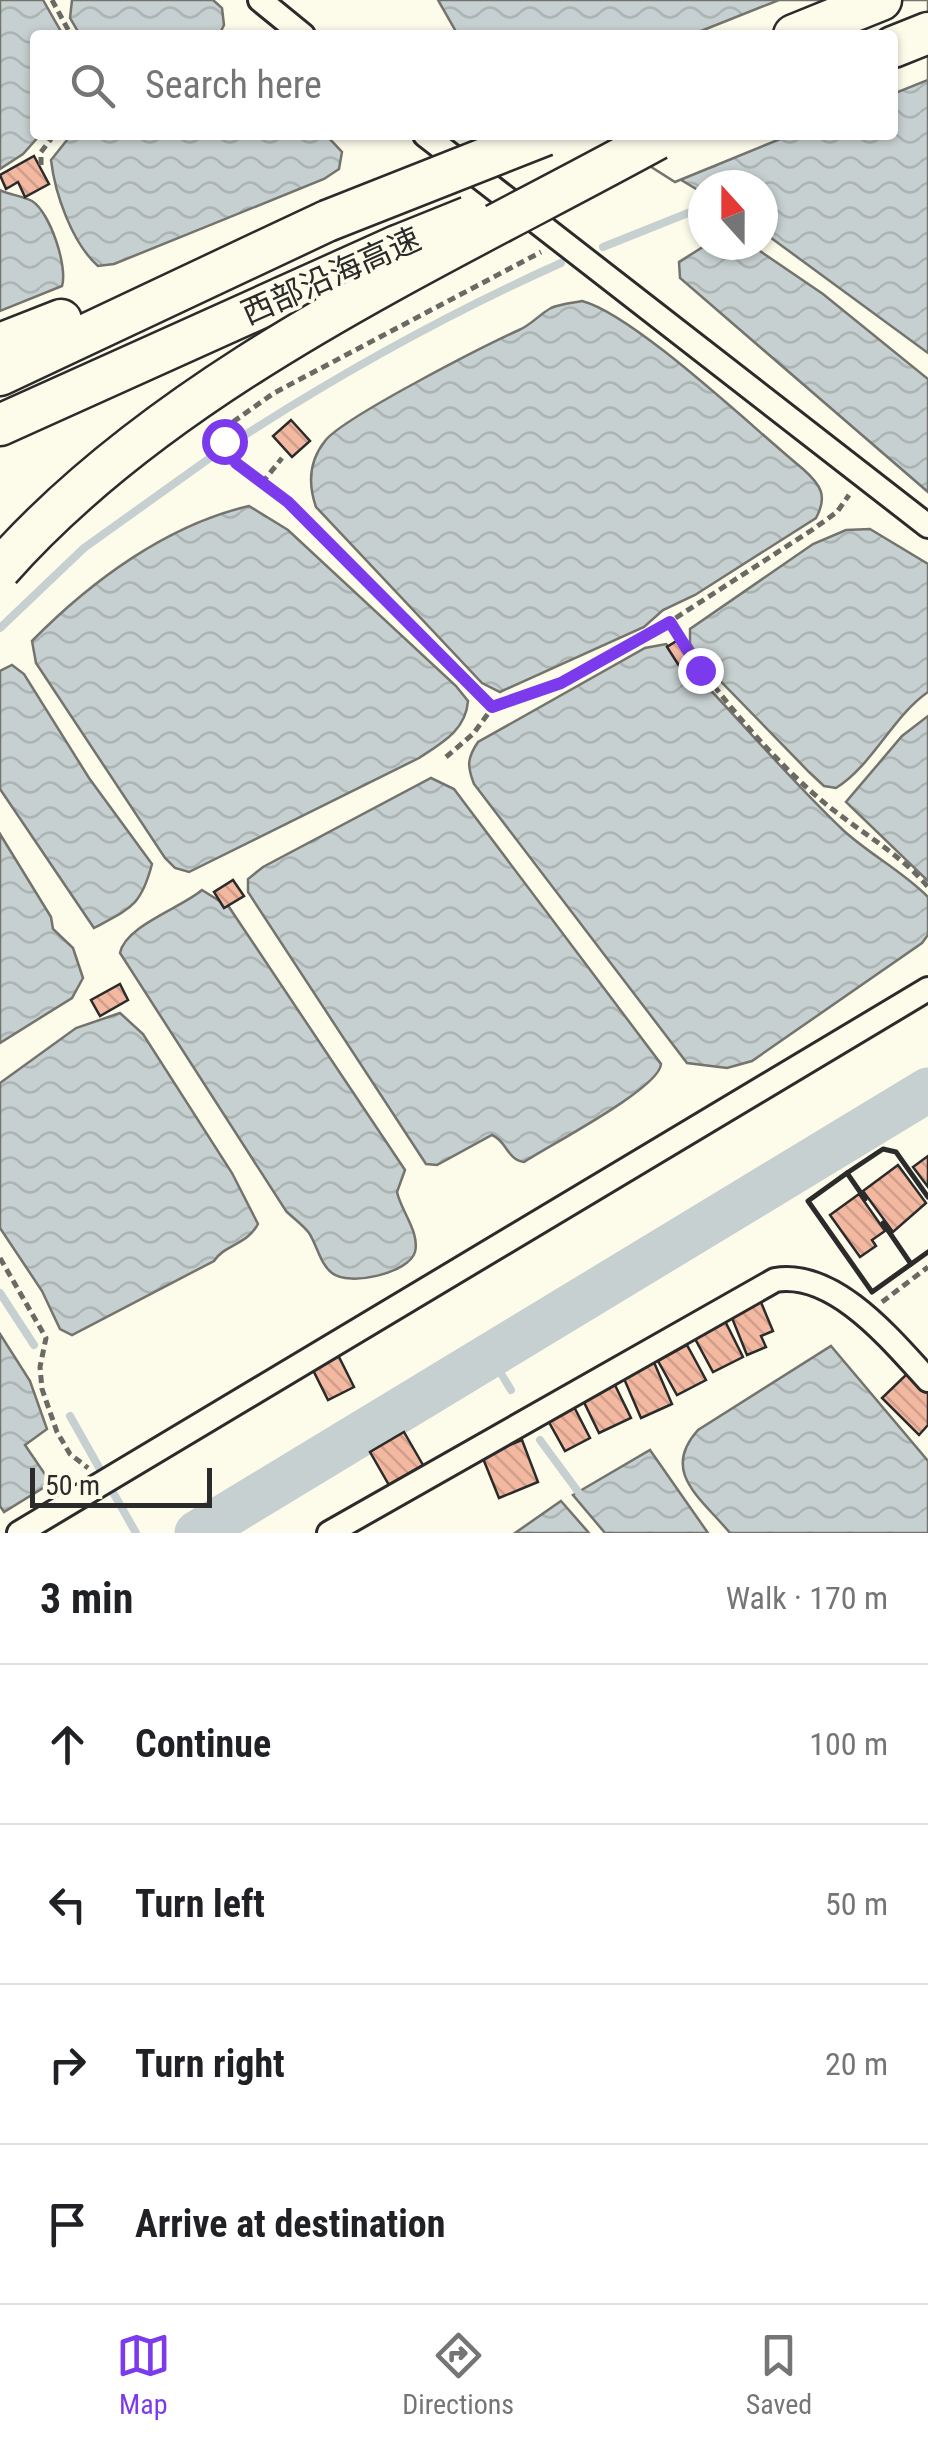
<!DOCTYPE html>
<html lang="en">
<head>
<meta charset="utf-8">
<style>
	body { margin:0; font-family:"Roboto Condensed","Noto Sans SC",sans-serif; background:#f6f6f6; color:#202124 }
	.compass { position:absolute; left:688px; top:170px; width:90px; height:90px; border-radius:50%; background:#fff; box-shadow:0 2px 8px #0004; rotate:339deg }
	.scale { position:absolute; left:30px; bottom:25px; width:182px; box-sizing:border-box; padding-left:10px; border:5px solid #2b2b2b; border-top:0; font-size:28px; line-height:35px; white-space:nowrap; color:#2b2b2b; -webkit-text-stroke:8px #fdfbea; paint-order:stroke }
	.stop { position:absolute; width:30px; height:30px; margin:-22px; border:8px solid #7c3aed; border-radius:50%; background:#fff }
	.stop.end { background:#7c3aed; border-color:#fff; box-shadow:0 2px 10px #0008 }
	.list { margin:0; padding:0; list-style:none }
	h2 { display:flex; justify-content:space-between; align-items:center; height:130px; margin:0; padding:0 40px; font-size:42px }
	h2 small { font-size:32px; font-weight:400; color:#757577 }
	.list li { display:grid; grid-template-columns:65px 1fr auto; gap:30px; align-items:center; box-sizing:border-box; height:160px; padding:0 40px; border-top:2px solid #e0e0e0 }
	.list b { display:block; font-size:38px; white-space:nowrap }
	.list em { font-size:32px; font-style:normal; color:#757577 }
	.icon { flex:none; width:55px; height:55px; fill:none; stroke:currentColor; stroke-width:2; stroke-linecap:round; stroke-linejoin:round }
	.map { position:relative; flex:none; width:928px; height:1533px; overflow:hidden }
	.search { position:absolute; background:#fff; box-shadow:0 2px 8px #0004; left:30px; right:30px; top:30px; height:110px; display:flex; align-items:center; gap:25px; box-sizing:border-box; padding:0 35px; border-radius:10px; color:#757577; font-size:38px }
	.sheet { height:770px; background:#fff }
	nav { display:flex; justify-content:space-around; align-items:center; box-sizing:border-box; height:140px; border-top:2px solid #e0e0e0; background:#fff; font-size:28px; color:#757577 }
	nav a { display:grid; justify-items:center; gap:5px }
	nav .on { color:#7c3aed }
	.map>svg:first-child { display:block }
</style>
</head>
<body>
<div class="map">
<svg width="928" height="1533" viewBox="0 0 928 1533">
	<defs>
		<pattern id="water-waves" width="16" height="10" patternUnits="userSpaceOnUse" patternTransform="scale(2.5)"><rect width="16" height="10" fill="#c7d0d0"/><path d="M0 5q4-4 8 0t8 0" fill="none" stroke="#abb3b3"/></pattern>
		<pattern id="building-back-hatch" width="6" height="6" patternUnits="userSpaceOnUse" patternTransform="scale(2.5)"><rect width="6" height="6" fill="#f2b8a0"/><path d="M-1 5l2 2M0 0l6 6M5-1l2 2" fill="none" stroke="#d09e8a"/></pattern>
	</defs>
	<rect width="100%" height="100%" fill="#fdfbea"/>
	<!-- water -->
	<g fill="url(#water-waves)" stroke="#74746e" stroke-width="2.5">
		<path d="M0 0H43L63 35H35V135H40L23 154 0 169Z"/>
		<path d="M72 0H213L222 8 224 25 219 35H80L70 18Z"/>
		<path d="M438 0H920L928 7V353L763 232V185H703V193L606 135H893V35H458Z"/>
		<path d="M71 135H326L342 152 339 169 324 179 114 264 98 266C72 243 55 194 51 160Z"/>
		<path d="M0 190C10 195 23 196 32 201 50 212 68 267 62 286L0 311Z"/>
		<path d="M706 245H751L823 294 928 379V492L680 278 679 262Z"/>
		<path d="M582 301C635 315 754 429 803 469 821 485 828 496 816 518L695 595 663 610 644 627 500 692 482 683 316 507C308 484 309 461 325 441 342 418 486 345 519 330 531 325 540 314 551 308 560 304 572 303 582 301Z"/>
		<path d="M249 506 288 530 456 686 468 701C466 730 442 743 419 758L189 872 175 868 165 858 36 663 32 641C91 581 167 525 249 506Z"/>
		<path d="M870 529 928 564V692C893 716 872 766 836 788L824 786 809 772 699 659 690 643V629L813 544 846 530Z"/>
		<path d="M666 644C727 704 781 771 843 830 869 854 902 871 928 897V935L922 943 752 1061 727 1068 687 1063 474 784C467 766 467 758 478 742L645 648Z"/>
		<path d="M12 665 24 674 89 778 152 864C141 906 131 908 94 928L0 789V671Z"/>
		<path d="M928 716V881L846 802 902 736Z"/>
		<path d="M431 778 454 789 661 1064C660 1088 550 1145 524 1162 507 1160 507 1141 492 1135L437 1165 426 1164 248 892V879L263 867Z"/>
		<path d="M0 834 51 917 53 929 73 948 83 978 72 998 0 1043Z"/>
		<path d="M202 890 229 907 405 1170 397 1192C401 1211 420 1232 415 1252 409 1273 349 1287 332 1273 320 1264 317 1245 309 1233 303 1225 293 1218 286 1211L120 953C125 926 181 908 202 890Z"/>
		<path d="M120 1013 143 1034 232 1173 258 1224C247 1245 225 1244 214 1261L72 1335 60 1329 42 1291 0 1228V1083L76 1028Z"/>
		<path d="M0 1334 30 1381 47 1429 25 1445 51 1483 4 1512 0 1506Z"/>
		<path d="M831 1346 928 1461V1533H730C701 1498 660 1472 698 1430Z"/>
		<path d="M650 1450 708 1533H605L573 1495Z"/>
		<path d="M561 1501 589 1533H515Z"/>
	</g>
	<!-- pier -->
	<g fill="#fdfbea" stroke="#74746e" stroke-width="2.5">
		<path d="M779 0H928V80L893 94V35H691Z"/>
		<path d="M601 135H790L675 182Z"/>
	</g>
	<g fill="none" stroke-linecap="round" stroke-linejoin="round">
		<!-- stream -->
		<g stroke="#c7d0d0" stroke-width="8">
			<path d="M603 247 703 207"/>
			<path d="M234 442C339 374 447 314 561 263"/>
			<path d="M0 628 84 548 221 450"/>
			<path d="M0 1293 34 1345"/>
			<path d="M491 1357 511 1390"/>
			<path d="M70 1416 136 1533"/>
			<path d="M540 1440 582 1497"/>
		</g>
		<!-- river -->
		<path stroke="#c7d0d0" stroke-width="45" d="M197 1533 928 1090"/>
	</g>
	<!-- building -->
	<g fill="url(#building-back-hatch)" stroke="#2b2b2b" stroke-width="2.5">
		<path d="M34 156 49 184 25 197 18 182 6 189 0 175Z"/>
		<path d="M291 420 310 441 292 457 273 436Z"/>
		<path d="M678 640 696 669 685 675 667 647Z"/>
		<path d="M233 880 244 896 224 908 214 892Z"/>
		<path d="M120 984 128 1000 100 1016 91 1000Z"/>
		<path d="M928 1156V1187L913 1167Z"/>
		<path d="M898 1165 926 1203 893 1232 863 1191Z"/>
		<path d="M859 1194 885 1231 872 1240 876 1246 860 1257 830 1215Z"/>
		<path d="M760 1300 773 1331 761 1336 766 1347 747 1355 730 1313Z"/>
		<path d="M724 1319 743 1357 713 1372 693 1335Z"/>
		<path d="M687 1345 706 1380 677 1395 658 1361Z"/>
		<path d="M337 1353 354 1387 328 1400 311 1366Z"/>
		<path d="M653 1360 672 1404 641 1418 622 1374Z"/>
		<path d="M910 1371 928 1389V1425L919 1435 882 1398Z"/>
		<path d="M613 1381 631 1418 599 1433 581 1396Z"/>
		<path d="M571 1401 590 1438 565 1451 545 1415Z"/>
		<path d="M404 1432 423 1465 389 1485 370 1452Z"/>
		<path d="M522 1440 538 1482 499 1498 482 1456Z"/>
	</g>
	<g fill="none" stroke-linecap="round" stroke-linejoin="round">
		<!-- minor casing -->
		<g stroke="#2b2b2b" stroke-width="28">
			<g id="minor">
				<path d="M260 0 303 35"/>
				<path d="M425 135 928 526"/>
				<path d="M19 1533 928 989"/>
				<path d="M329 1533 775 1280C835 1270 892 1341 928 1380"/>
			</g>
		</g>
		<!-- motorway casing -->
		<g stroke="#2b2b2b" stroke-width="45">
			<g id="motorway">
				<path d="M794 35 881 0"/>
				<path d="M893 47 928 33"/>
				<path d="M0 344 61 320"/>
				<path d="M0 375 327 221"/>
				<path d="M0 425 397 246"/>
			</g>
		</g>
		<!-- path -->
		<g stroke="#6a6964" stroke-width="5" stroke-dasharray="8 5" stroke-linecap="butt">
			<path d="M52 0 71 35"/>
			<path d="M41 165V152L54 135"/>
			<path d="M262 483 282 458"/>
			<path d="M671 621C704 682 777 766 832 809 865 835 901 855 928 887"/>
			<path d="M493 707 288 502 237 463 223 429 274 393 541 252"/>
			<path d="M446 757 473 734 493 707 561 683 657 630 812 530 837 512 849 495"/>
			<path d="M0 1258 46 1338 40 1367 42 1389 57 1432 70 1454 88 1468"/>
			<path d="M882 1302 928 1267"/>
		</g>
		<!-- minor -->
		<use href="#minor" stroke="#fdfbea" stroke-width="22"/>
		<!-- motorway -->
		<use href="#motorway" stroke="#fdfbea" stroke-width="40"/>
		<!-- motorway-bridge casing -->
		<g stroke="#2b2b2b" stroke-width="45" stroke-linecap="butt">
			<g id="motorway-bridge">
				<path d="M327 221 545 135"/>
				<path d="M397 246 469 217"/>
				<path d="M0 569C169 378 436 260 657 139"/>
			</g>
		</g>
		<!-- motorway-bridge -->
		<use href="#motorway-bridge" stroke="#fdfbea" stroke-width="40"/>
		<!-- wall -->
		<g stroke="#2b2b2b" stroke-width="5">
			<path d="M847 1173 883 1149 896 1152 928 1197"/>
			<path d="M865 1199 847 1173 808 1201 872 1292 928 1252"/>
			<path d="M883 1223 911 1264"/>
		</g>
	</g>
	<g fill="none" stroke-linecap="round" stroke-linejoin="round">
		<!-- route -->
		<path stroke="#7c3aed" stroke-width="12" d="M224 441 236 463 288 502 492 707 561 683 670 622 700 670"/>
	</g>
	<g text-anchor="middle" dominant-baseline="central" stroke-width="8" stroke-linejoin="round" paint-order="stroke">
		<!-- street labels -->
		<g font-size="32" fill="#2b2b2b" stroke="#fdfbea">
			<text transform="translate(331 276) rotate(-24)">西部沿海高速</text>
		</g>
	</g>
</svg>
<svg class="compass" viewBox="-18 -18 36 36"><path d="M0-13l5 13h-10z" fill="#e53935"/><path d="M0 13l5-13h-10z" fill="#757577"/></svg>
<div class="scale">50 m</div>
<div class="stop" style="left:224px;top:441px"></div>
<div class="stop end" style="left:700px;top:670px"></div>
<div class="search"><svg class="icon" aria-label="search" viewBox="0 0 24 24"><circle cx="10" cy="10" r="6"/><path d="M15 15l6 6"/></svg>Search here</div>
</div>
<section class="sheet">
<h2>3 min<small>Walk · 170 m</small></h2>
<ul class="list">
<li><svg class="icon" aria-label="ahead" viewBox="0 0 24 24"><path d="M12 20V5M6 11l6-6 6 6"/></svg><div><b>Continue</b></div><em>100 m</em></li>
<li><svg class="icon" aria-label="left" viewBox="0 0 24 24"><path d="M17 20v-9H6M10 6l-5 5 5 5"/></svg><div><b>Turn left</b></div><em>50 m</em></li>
<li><svg class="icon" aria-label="right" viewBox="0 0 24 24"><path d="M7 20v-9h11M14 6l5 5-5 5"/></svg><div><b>Turn right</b></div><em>20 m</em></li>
<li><svg class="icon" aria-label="arrive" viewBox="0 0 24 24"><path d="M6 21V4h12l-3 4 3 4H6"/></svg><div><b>Arrive at destination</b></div></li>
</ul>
</section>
<nav>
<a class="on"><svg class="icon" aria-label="map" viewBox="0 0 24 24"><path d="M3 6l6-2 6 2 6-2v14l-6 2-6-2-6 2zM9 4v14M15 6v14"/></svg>Map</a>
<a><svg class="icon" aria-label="directions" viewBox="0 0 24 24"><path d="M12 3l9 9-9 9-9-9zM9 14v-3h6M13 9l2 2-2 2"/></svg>Directions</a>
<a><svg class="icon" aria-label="saved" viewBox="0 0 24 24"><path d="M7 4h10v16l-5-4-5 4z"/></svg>Saved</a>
</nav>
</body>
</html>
